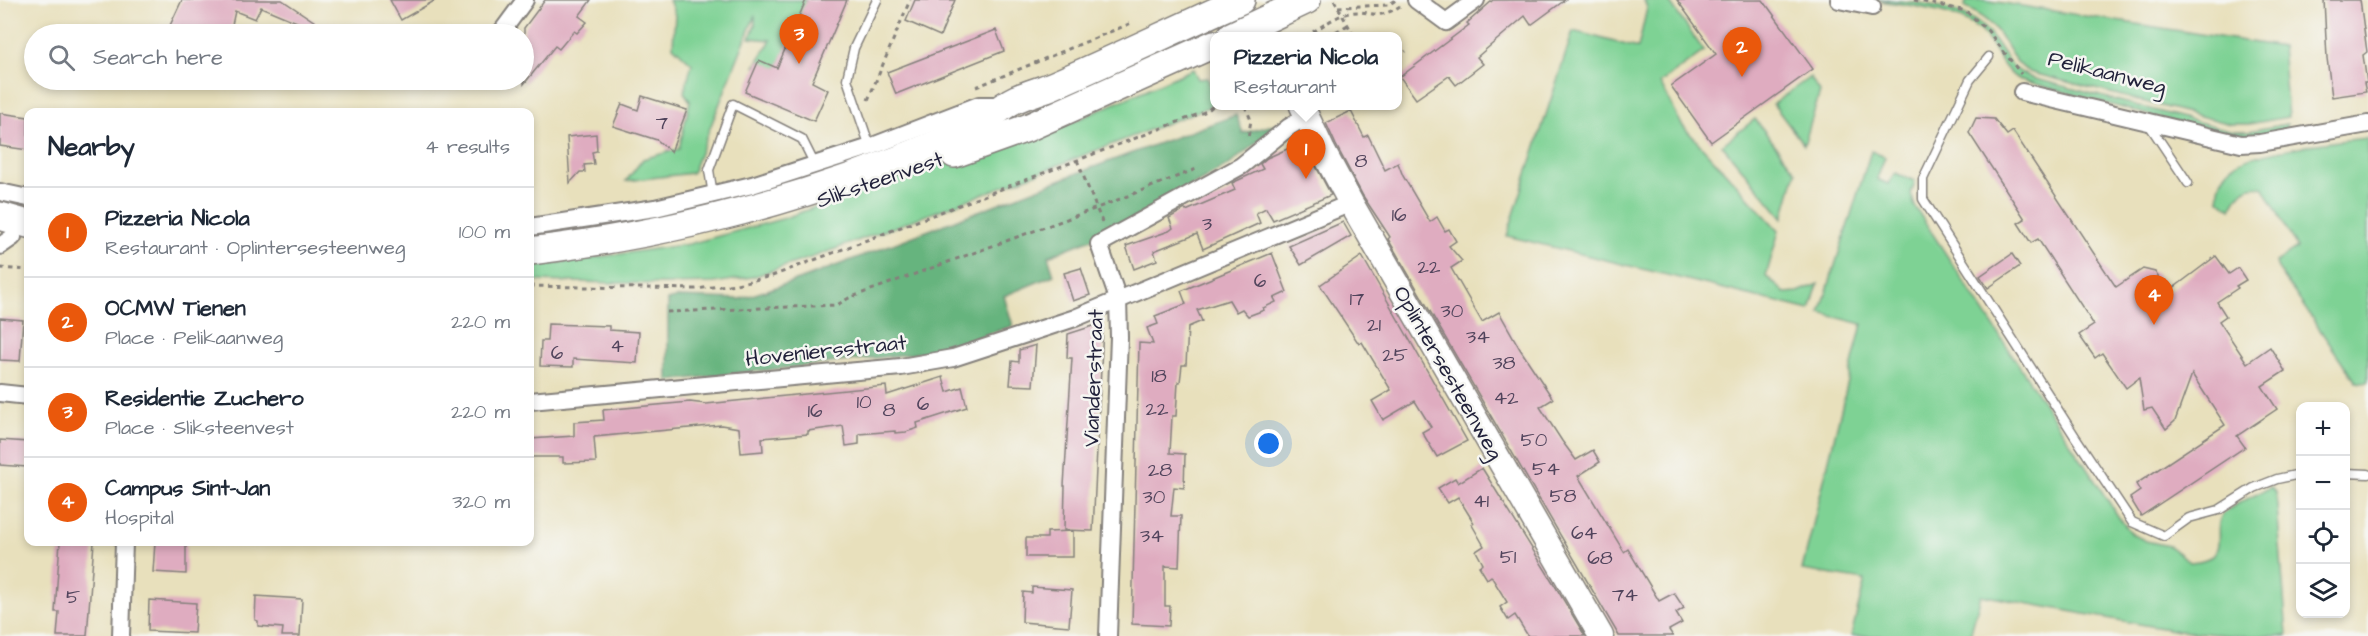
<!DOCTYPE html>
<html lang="en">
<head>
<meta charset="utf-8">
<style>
	body { margin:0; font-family:"Architects Daughter",sans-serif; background:#f6f6f7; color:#1f2937 }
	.controls { position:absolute; right:18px; bottom:18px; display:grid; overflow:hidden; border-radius:12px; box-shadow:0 3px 9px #0003 }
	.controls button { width:54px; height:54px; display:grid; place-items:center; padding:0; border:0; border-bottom:2px solid #e0e1e3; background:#fff; color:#1f2937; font:30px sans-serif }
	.you { position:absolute; left:1269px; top:444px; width:21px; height:21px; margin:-15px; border:4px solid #fff; border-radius:50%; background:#1a73e8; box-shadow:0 0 0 9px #1a73e833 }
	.badge { display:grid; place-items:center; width:39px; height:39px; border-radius:50%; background:#ea580c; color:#fff; font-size:20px; font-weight:700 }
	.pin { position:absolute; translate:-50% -50px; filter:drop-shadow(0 2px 3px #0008) }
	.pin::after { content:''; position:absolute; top:32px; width:21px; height:18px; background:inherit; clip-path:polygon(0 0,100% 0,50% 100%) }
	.popup { position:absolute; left:1210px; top:32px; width:192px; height:78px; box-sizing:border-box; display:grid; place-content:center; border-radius:12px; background:#fff; filter:drop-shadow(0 2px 4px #0005); font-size:20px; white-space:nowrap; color:#747a83 }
	.popup b { font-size:22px; color:#1f2937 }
	.popup::after { content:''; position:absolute; left:50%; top:100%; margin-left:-12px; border:12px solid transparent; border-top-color:#fff }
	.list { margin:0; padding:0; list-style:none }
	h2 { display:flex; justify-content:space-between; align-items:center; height:78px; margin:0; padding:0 24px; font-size:26px }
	h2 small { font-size:20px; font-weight:400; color:#747a83 }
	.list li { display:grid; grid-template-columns:39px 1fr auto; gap:18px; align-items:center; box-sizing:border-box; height:90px; padding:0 24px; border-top:2px solid #e0e1e3 }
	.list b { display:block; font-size:22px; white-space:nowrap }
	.list p { margin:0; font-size:20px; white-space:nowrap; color:#747a83 }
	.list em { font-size:20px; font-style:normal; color:#747a83 }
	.icon { flex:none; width:33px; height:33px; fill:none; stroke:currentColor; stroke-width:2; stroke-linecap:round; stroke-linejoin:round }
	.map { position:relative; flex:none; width:2368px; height:636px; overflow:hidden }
	.search { position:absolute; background:#fff; box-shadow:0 3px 9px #0003; left:24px; top:24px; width:510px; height:66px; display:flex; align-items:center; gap:15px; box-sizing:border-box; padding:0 21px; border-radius:33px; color:#747a83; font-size:22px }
	.panel { position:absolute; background:#fff; box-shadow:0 3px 9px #0003; left:24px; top:108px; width:510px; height:438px; border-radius:12px }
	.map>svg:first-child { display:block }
</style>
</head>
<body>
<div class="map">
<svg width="2368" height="636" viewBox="0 0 2368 636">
	<rect width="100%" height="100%" fill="#f6f6f2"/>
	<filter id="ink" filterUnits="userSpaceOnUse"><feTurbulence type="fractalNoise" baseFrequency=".0167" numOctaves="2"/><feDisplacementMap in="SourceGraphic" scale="12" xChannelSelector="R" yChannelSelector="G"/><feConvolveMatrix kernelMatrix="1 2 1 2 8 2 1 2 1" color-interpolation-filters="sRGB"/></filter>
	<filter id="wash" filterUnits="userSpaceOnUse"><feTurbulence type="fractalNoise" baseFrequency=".008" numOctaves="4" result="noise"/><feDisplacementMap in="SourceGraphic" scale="24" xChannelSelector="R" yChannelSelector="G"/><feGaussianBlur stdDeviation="1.35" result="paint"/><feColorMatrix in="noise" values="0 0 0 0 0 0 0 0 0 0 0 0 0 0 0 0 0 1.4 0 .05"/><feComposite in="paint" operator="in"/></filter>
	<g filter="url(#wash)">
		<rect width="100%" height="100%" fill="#e8e0bc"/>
		<!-- green -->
		<g fill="#7ed294" stroke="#507a68" stroke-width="1.5">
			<path d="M669 0H807L775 74 755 66 771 40 750 38 755 25V15L692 173 626 181 643 159 679 149 690 101 684 92 692 64 673 46 675 15Z"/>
			<path d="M1644 0H1668L1704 51 1660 83 1682 125 1779 231 1766 276 1785 293 1798 292 1818 284 1810 310 1507 236 1573 31 1638 48 1647 8Z"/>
			<path d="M1875 0C1907 0 1962 5 1985 29 2004 48 2005 68 2032 78L2233 131H2249L2287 124V131L2242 136 2171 121 2018 79C2002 70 1996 48 1984 35 1962 9 1908 6 1875 0Z"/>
			<path d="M1966 0H1984L2282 47 2288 117 2249 124H2231L2029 72C2012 62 2008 45 1996 30 1988 20 1977 13 1965 7Z"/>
			<path d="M1193 69 1198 79 1208 78 1213 100 1209 107 970 199 816 256 752 277 714 283 664 284 530 281V267L689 244 782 219 1001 141 1068 124Z"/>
			<path d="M1810 77 1820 92 1804 145 1773 104Z"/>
			<path d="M1755 119 1796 172 1783 218 1722 145Z"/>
			<path d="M2368 138V381L2364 383 2356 382 2278 269 2276 262 2297 248 2264 188C2245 182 2238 195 2231 209L2219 199C2217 185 2224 171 2236 164 2257 151 2342 140 2368 138Z"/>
			<path d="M1871 151 1885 157 1877 179 1888 184 1895 173 1915 181 1911 194 1915 207 2120 519 2132 534 2146 541 2169 546 2190 562C2237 559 2207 528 2225 512 2237 502 2257 495 2271 487L2276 492 2287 636H2240L2178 631 1981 595 1970 636H1851L1865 580 1802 570 1862 324 1820 313Z"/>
		</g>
		<!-- forest -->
		<path fill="#66b47e" stroke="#446b5c" stroke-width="1.5" d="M1236 115 1243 133 1281 123 1229 165 1112 231 1048 256 1054 275 1004 296 1013 326 937 351 668 381V300L678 297 740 299 807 277 1075 174Z"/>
		<g id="blocks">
			<!-- building -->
			<g fill="#dfacc0">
				<path d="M182 0H282L315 22 311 28 261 7 255 19 235 11 230 34H166Z"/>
				<path d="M390 0H436L401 20Z"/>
				<path d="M545 0H591L579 16 587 22 577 33 574 31 559 49 555 46 524 84V28Z"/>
				<path d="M806 0H847L812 82 828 90 814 121 745 92 759 60 777 68Z"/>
				<path d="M915 0H955L940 36 906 21Z"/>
				<path d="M1493 0H1565L1531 25 1525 16 1477 57 1483 64 1456 85 1449 76 1416 99 1400 77 1469 25 1467 23Z"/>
				<path d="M1677 0H1763L1813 69 1711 142 1671 86 1716 54Z"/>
				<path d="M2324 0H2360L2367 52 2363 55 2367 83H2364L2366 92 2332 97 2327 58Z"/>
				<path d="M996 30 1004 51 896 94 887 72Z"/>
				<path d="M642 96 687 110 671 152 657 140 613 126 622 104 638 110Z"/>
				<path d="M1351 111 1364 137 1368 135 1385 170 1398 163 1403 176 1430 222 1437 217 1445 231 1449 229 1456 241 1449 246 1462 261 1451 268 1482 322 1499 312 1520 349 1553 399 1540 407 1562 441 1576 460 1593 450 1600 462 1578 476 1624 552 1628 549 1659 601 1674 593 1684 608 1676 613 1682 623 1669 630 1673 636H1619L1388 239 1390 237 1363 196 1336 145 1326 123Z"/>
				<path d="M0 113 28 117V150L0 146Z"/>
				<path d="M1976 118 1994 119 2007 135 2013 131 2116 287 2143 269 2155 272 2168 292 2216 256 2229 274 2238 268 2246 280 2236 286 2238 288 2217 302 2226 316 2219 321 2247 363 2270 347 2285 371 2262 386 2277 409 2237 436 2245 447 2141 516 2130 498 2140 491 2136 484 2225 425 2192 374 2175 421 2166 429 2152 408 2144 410 2139 378 2126 388 2102 353 2095 358 2079 335 2094 325 2038 239 2031 243 2018 223 2025 219 1969 133Z"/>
				<path d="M596 134 597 151 592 152 594 164 584 165 585 172H580L570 183 567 137Z"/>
				<path d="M1303 142 1331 195 1273 220 1266 208 1256 213 1260 223 1203 249 1197 234 1154 251 1157 260 1134 269 1126 246 1169 231 1173 228 1169 218 1185 209 1186 211 1235 190 1232 183 1263 169 1260 164 1267 158Z"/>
				<path d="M1343 222 1351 236 1301 265 1289 246Z"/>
				<path d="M1272 253 1287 292 1274 298 1276 302 1263 308 1264 310 1248 316 1242 309 1236 312 1229 300 1197 310 1202 321 1188 327 1186 365H1182L1180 382H1178L1176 416H1172L1170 453 1185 454 1184 488 1174 487 1171 516H1181L1179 567 1165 566V606H1170L1169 626 1132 624 1139 343 1153 344 1147 328 1158 324 1155 316 1186 304 1181 291Z"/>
				<path d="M2012 254 2020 266 1988 288 1980 276Z"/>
				<path d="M1362 256 1467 441 1437 457 1422 432 1431 427 1415 401 1383 420 1372 401 1391 390 1362 342 1359 344 1320 285Z"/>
				<path d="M1081 268 1090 295 1073 301 1064 273Z"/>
				<path d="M0 318 23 320 20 361 0 360Z"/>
				<path d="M548 324 609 326V330L639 332 637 363 573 359V367L540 366 541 341H547Z"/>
				<path d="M1093 326 1103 327 1093 531 1064 530 1065 486H1064L1072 358H1067L1068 334Z"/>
				<path d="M1036 345 1033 386 1010 385 1012 361 1019 362V350Z"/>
				<path d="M943 377 947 392 962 387 967 407 917 423 918 428 906 432 895 433V431L859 434V444L846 446 843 426 808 431V434L762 438 763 451 741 453 739 428 721 425 594 437 596 462 563 463V457H530V439L574 436V422L604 420 603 410 690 402 706 404 886 386 887 395Z"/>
				<path d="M0 440 28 442 27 467 0 465Z"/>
				<path d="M1482 468 1554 584 1585 636H1528L1515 615 1508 620 1500 607 1507 602 1491 576 1487 579 1479 566 1483 564 1476 551 1484 546 1472 525 1474 523 1458 497 1448 503 1438 488 1455 478 1458 483Z"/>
				<path d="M1073 531V557H1026V538H1047V532Z"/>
				<path d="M60 542H94L87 636H57L59 612H55Z"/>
				<path d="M155 542H186V574L153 572Z"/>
				<path d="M1032 587 1072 590 1069 626 1022 622 1023 592 1032 593Z"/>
				<path d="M256 596 302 599 300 636H282L283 628 258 626V621L255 620Z"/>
				<path d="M149 600 196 603 194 633 148 631Z"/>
			</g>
		</g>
	</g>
	<g filter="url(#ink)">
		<use href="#blocks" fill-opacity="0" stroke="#85817c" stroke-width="1.5"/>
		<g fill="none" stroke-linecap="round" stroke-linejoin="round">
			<!-- lane casing -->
			<g stroke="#85817c" stroke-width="11">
				<g id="lane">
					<path d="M1989 57 1970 80 1923 179V199L2076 438 2132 522 2164 536 2189 518 2219 510 2254 488 2277 479 2300 474"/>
					<path d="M2148 123 2188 183"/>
					<path d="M870 147 847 79 854 48 877 0"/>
					<path d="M713 195 709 170 733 104 802 139 815 165"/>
					<path d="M2346 473 2368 474"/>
				</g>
			</g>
			<!-- street casing -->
			<g stroke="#85817c" stroke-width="20">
				<g id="street">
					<path d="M1416 0 1446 22 1476 0"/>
					<path d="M1839 0 1872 7"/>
					<path d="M500 34 525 0"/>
					<path d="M2022 92 2241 144 2260 143 2368 124"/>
					<path d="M0 192 28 198"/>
					<path d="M530 227 655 208 752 185 870 147 979 105H1004"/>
					<path d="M0 246 13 237"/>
					<path d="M0 393 28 396"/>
					<path d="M530 401 901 367 953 358 1075 318 1351 203"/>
					<path d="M121 636 124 542"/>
					<path d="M1108 636 1119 337 1118 299 1099 244 1241 166 1289 127 1307 116"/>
				</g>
			</g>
			<!-- secondary casing -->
			<g stroke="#85817c" stroke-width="27">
				<path id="secondary" d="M1302 106 1323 151 1351 203 1601 636"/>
			</g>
			<!-- primary casing -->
			<g stroke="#85817c" stroke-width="30">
				<g id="primary">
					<path d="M1231 36 1307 0"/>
					<path d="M954 154 1027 128 1214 44"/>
					<path d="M0 216 28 224"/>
					<path d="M530 251C678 233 808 199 946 140 956 136 969 131 979 125 992 116 1001 106 1016 99 1028 94 1042 90 1054 85 1117 58 1178 28 1241 0"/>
				</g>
			</g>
			<!-- path -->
			<g stroke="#85817c" stroke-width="3" stroke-dasharray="4.5 4.5" stroke-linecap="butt">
				<path d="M1334 0 1354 36"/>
				<path d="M1914 0 1966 11 1988 31 2021 74"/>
				<path d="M1338 7 1388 5 1396 0"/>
				<path d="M1305 36C1320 29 1332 17 1349 13 1371 8 1374 23 1400 6"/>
				<path d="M1328 36 1348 25"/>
				<path d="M1398 57 1406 51"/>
				<path d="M976 87 1134 22"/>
				<path d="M868 100 910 0"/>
				<path d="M1245 106 1251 120 1248 138"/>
				<path d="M1077 160 1102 222"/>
				<path d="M0 268 28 270"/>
				<path d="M530 286 696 289 736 284 772 276 1207 111 1214 105"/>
				<path d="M667 312 837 305 849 298 1097 208 1199 168"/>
			</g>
			<!-- lane -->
			<use href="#lane" stroke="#fff" stroke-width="8"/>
			<!-- street -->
			<use href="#street" stroke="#fff" stroke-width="16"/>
			<!-- secondary -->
			<use href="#secondary" stroke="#fff" stroke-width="24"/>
			<!-- primary -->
			<use href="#primary" stroke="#fff" stroke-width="27"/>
		</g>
	</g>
	<g text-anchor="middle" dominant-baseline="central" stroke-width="5" stroke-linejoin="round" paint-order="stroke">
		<!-- number labels -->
		<g font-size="20" fill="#51445c">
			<text x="662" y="123">7</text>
			<text x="1361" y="161">8</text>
			<text x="1399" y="215">16</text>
			<text x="1207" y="224">3</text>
			<text x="1429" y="267">22</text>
			<text x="1260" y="281">6</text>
			<text x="1357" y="299">17</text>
			<text x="1452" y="311">30</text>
			<text x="1374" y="325">21</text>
			<text x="1478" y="337">34</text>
			<text x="617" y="346">4</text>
			<text x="557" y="353">6</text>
			<text x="1395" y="355">25</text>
			<text x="1504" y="363">38</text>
			<text x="1159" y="376">18</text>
			<text x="1506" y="398">42</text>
			<text x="864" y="402">10</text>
			<text x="923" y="404">6</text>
			<text x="1157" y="409">22</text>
			<text x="889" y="410">8</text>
			<text x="815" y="411">16</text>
			<text x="1534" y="440">50</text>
			<text x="1546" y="469">54</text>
			<text x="1160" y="470">28</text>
			<text x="1563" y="496">58</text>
			<text x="1154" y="497">30</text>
			<text x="1481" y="501">41</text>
			<text x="1584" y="533">64</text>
			<text x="1152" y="536">34</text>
			<text x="1508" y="557">51</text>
			<text x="1600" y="558">68</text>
			<text x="1625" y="595">74</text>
			<text x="73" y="597">5</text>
		</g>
		<!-- street labels -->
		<g font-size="22" fill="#22223b" stroke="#f6f6f2">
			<text transform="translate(2107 73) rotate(14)">Pelikaanweg</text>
			<text transform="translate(880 180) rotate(-19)">Sliksteenvest</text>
			<text transform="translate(826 351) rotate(-6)">Hoveniersstraat</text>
			<text transform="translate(1448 373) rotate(60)">Oplintersesteenweg</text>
			<text transform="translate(1094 378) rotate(-88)">Vianderstraat</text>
		</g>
	</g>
</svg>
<div class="controls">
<button>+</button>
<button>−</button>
<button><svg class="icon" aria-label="locate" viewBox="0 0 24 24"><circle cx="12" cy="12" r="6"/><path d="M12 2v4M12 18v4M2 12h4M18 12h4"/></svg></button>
<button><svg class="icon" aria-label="layers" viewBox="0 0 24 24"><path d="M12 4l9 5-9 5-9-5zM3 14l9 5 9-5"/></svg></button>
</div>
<div class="you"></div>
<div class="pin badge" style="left:1306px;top:179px">1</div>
<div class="popup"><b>Pizzeria Nicola</b>Restaurant</div>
<div class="pin badge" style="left:1742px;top:77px">2</div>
<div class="pin badge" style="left:799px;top:64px">3</div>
<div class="pin badge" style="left:2154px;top:325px">4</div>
<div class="search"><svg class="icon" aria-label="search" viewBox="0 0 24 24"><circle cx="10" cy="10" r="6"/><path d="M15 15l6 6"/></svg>Search here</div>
<section class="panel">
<h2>Nearby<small>4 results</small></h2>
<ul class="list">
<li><span class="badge">1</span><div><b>Pizzeria Nicola</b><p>Restaurant · Oplintersesteenweg</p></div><em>100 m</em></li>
<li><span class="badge">2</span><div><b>OCMW Tienen</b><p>Place · Pelikaanweg</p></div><em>220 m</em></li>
<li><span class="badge">3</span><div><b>Residentie Zuchero</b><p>Place · Sliksteenvest</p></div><em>220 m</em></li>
<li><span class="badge">4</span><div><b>Campus Sint-Jan</b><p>Hospital</p></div><em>320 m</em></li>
</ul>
</section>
</div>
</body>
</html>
